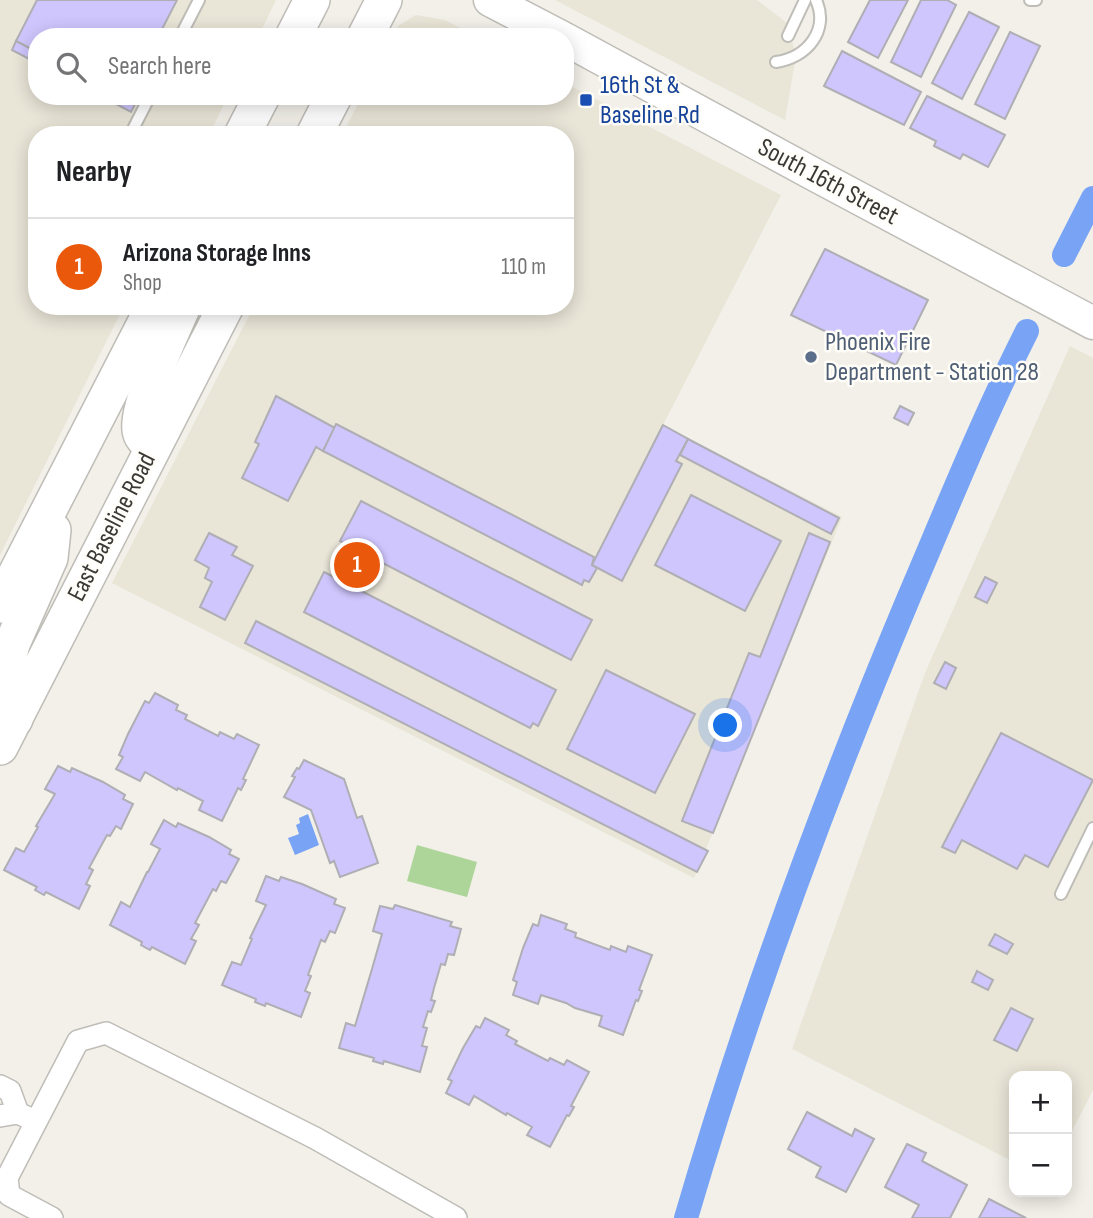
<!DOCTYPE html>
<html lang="en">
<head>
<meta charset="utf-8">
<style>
	body { margin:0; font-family:"Sofia Sans Condensed",sans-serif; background:#f6f6f6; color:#202124 }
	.controls { position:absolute; right:21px; bottom:21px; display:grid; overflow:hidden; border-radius:14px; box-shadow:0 4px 18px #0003 }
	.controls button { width:63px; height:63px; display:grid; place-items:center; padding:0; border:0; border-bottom:2px solid #e0e0e0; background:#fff; color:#202124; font:35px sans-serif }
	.you { position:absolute; left:726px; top:726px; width:24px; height:24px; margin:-18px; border:5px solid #fff; border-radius:50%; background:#1a73e8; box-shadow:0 0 0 10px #1a73e833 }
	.badge { display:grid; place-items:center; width:46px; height:46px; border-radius:50%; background:#ea580c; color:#fff; font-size:23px; font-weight:700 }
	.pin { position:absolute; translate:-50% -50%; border:4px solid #fff; box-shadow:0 2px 7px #0006 }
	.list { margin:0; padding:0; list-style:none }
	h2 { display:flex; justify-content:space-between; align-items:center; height:91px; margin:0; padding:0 28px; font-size:30px }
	h2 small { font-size:23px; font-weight:400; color:#757577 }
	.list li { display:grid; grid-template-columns:46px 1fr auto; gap:21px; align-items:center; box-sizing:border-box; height:98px; padding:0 28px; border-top:2px solid #e0e0e0 }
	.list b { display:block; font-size:26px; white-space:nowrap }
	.list p { margin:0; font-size:23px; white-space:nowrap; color:#757577 }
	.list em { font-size:23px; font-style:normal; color:#757577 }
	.icon { flex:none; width:38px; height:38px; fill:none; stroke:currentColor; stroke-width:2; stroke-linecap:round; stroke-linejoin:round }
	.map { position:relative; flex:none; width:1093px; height:1218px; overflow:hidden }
	.search { position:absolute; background:#fff; box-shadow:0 4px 18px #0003; left:28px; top:28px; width:546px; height:77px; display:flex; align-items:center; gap:18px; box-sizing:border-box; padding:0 24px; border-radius:28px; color:#757577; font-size:26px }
	.panel { position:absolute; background:#fff; box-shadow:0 4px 18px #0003; left:28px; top:126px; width:546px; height:189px; border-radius:28px }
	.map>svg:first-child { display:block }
</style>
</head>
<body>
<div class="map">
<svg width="1093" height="1218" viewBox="0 0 1093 1218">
	<rect width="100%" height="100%" fill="#f2f0e9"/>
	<!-- built -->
	<g fill="#e9e5d7">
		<path d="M0 0H276L258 37H37V96H228L209 135H37V306H124L0 555Z"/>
		<path d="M555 0H757L787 23 796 56 785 120Z"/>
		<path d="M416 15 445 20 477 37H393L398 26Z"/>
		<path d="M565 83 781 195 663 425 842 517 694 878 112 583 254 306H565V135H342L362 96H565Z"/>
		<path d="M1070 346 1093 358V1090L1067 1141V1076H1014V1162L792 1049 925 673Z"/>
	</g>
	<!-- green -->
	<path fill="#aed599" d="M417 845 477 862 467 897 407 881Z"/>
	<!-- water -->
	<path fill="#79a4f5" d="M308 814 319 845 295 855 288 838 299 834 296 825 300 823 299 818Z"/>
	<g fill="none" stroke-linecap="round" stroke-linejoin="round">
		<!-- canal -->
		<g stroke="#79a4f5" stroke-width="24">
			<path d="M1064 255 1093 198"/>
			<path d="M686 1218C748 1006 824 800 909 597 947 508 983 418 1027 331"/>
		</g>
	</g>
	<!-- building -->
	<g fill="#cfc6fd" stroke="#afaeb4" stroke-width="2">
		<path d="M37 0H177L158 37H37V52L16 41Z"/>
		<path d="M870 0H908L878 58 848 42Z"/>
		<path d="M921 0H947L956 5 921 77 891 62Z"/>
		<path d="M969 12 999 27 962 99 932 83Z"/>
		<path d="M1010 32 1040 46 1005 119 975 104Z"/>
		<path d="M16 41 37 52V63L12 50Z"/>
		<path d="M842 51 921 92 904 125 824 86Z"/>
		<path d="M101 96 126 98 139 96 131 112Z"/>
		<path d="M927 96 1005 135 988 167 963 154 960 159 934 146 936 141 910 128Z"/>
		<path d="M825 249 928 300 896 365 791 315Z"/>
		<path d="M276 396 335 428 323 451 316 447 288 501 242 478 259 444 255 442Z"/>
		<path d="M900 406 914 413 908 425 894 418Z"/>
		<path d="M336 424 594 557 592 565 597 568 589 582 584 580 582 585 323 451Z"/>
		<path d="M663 425 688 439 676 461 682 464 622 581 592 565Z"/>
		<path d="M688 439 839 518 831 534 680 455Z"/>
		<path d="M691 495 781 541 745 611 655 565Z"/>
		<path d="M361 501 592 620 571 660 340 541Z"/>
		<path d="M209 533 237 547 232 555 253 566 225 620 200 607 212 582 205 578 209 568 195 560Z"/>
		<path d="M809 533 830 542 713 833 682 821 749 653 760 657Z"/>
		<path d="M324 572 556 690 538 726 533 723 530 728 304 612Z"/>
		<path d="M985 577 997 583 987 603 975 597Z"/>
		<path d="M256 621 708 851 697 872 245 643Z"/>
		<path d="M945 662 956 668 946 689 934 683Z"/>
		<path d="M606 670 695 714 655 793 567 749Z"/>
		<path d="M155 693 178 705 176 710 187 715 185 719 218 736 220 732 234 739 237 734 259 745 243 779 246 780 241 790 238 788 222 821 199 810 203 801 178 788 177 790 145 772 140 781 116 769 123 757 119 755 128 734 145 701 149 703Z"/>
		<path d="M1001 733 1093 780 1048 867 1025 855 1017 869 962 840 955 853 942 847Z"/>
		<path d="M304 760 344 779 357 818 362 816 378 863 340 877 334 861 330 863 311 810 284 797 295 777 292 776 297 768 299 769Z"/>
		<path d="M58 766 70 772 72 768 103 782 125 795 123 799 133 804 121 829 116 826 110 836 107 835 89 868 93 870 86 884 90 886 79 909 46 892 44 895 35 890 37 887 4 870 16 848 24 852 38 827 36 826 55 794 45 789Z"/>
		<path d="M164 820 176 827 178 823 209 837 231 850 229 854 239 859 226 883 221 881 216 891 213 889 195 923 199 925 191 939 196 941 185 964 152 947 150 950 141 945 142 942 110 925 121 902 130 907 147 872H148L160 849 151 844Z"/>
		<path d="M266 876 279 881 281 877 302 884 336 899 334 904 345 908 335 933 330 931 325 942 321 940 308 975 311 976 305 991 310 993 301 1017 266 1003 265 1006 255 1002 256 999 222 985 232 962 241 965 252 939 250 938 266 905 256 901Z"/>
		<path d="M395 905 452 922 450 926 461 929 454 955 448 954 445 965 441 964 434 988 431 1000 435 1001 431 1012 428 1011 423 1027 427 1028 422 1046 427 1047 420 1072 384 1061 383 1064 373 1061 374 1058 339 1048 346 1023 355 1026 372 969 382 934 373 931 380 906 393 909Z"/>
		<path d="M541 915 567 924 565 929 576 933 575 937 610 950 611 946 626 952 628 946 652 955 639 990 642 991 638 1001 636 1000 623 1035 599 1026 602 1016 575 1008 566 1003 541 995 538 1004 513 995 517 982 513 980 523 948 533 924 538 926Z"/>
		<path d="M995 934 1013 944 1007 954 989 945Z"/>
		<path d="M977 971 993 980 988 990 972 982Z"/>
		<path d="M1011 1008 1033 1019 1017 1051 994 1040Z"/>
		<path d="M485 1018 509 1030 506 1035 517 1041 515 1044 548 1061 550 1058 564 1065 567 1060 589 1072 571 1106 574 1107 569 1116 567 1115 550 1147 527 1135 532 1127 507 1113 506 1115 474 1096 469 1105 446 1093 452 1081 448 1079 463 1048 476 1026 480 1028Z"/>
		<path d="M807 1112 852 1136 855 1129 874 1139 846 1192 816 1177 821 1167 788 1149Z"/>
		<path d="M907 1144 926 1153 922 1161 967 1185 950 1218H912L919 1205 885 1187Z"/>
		<path d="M989 1199 1026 1218H979Z"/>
	</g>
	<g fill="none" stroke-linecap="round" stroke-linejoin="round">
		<!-- lane casing -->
		<g stroke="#bfbdb7" stroke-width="14">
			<g id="lane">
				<path d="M1030 0H1036"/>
				<path d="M788 36 805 0"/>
				<path d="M180 37 199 0"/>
				<path d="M776 62C806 58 830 31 816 0"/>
				<path d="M130 135 150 96"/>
				<path d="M1061 894 1093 828"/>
			</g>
		</g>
		<!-- street casing -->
		<g stroke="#bfbdb7" stroke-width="24">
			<g id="street">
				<path d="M0 1086 10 1091 18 1113"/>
				<path d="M0 1116 18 1113 35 1121"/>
				<path d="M52 1218 9 1195 7 1178 78 1041 106 1033 315 1138 456 1218"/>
			</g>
		</g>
		<!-- secondary casing -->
		<g stroke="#bfbdb7" stroke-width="35">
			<g id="secondary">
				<path d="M490 0 561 37"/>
				<path d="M565 39 817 176 1093 323"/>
			</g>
		</g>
		<!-- primary casing -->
		<g stroke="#bfbdb7" stroke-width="38">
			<g id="primary">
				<path d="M293 37 312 0"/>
				<path d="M365 37 384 0"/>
				<path d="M242 135 262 96"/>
				<path d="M314 135 334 96"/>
				<path d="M153 447C147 442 141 438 140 430 136 406 172 332 183 306"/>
				<path d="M0 605 154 306"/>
				<path d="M8 720 15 719 9 701 7 665 12 644 50 558 53 530"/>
				<path d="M0 747 226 306"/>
			</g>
		</g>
		<!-- lane -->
		<use href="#lane" stroke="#fff" stroke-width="10"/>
		<!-- street -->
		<use href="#street" stroke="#fff" stroke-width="21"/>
		<!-- secondary -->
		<use href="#secondary" stroke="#fff" stroke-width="32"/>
		<!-- primary -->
		<use href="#primary" stroke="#fff" stroke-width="35"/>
	</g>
	<!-- markers -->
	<rect fill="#1a4fb4" stroke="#fffdf7" stroke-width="2.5" x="579" y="93" width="14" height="14" rx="3.5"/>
	<circle fill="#5c6f8a" stroke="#fffdf7" stroke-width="2.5" cx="811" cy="357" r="7"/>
	<g text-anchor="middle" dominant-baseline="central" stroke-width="5" stroke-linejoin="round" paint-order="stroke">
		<!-- transit labels -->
		<g font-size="26" fill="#164399" stroke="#fffdf7" text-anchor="start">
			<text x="600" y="85">16th St &amp;<tspan x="600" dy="30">Baseline Rd</tspan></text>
		</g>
		<!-- street labels -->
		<g font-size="26" fill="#3a3937" stroke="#fffdf7">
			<text transform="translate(828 182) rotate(28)">South 16th Street</text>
			<text transform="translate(112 527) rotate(-63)">East Baseline Road</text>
		</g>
		<!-- service labels -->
		<g font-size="26" fill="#4e5e75" stroke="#fffdf7" text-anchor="start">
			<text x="825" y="342">Phoenix Fire<tspan x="825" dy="30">Department - Station 28</tspan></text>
		</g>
	</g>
</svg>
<div class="controls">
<button>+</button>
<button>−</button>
</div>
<div class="you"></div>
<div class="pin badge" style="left:357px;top:565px">1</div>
<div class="search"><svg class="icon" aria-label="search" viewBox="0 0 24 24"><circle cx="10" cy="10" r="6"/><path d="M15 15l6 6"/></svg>Search here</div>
<section class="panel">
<h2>Nearby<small></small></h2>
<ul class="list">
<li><span class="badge">1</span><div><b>Arizona Storage Inns</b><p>Shop</p></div><em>110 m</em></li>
</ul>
</section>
</div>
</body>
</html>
